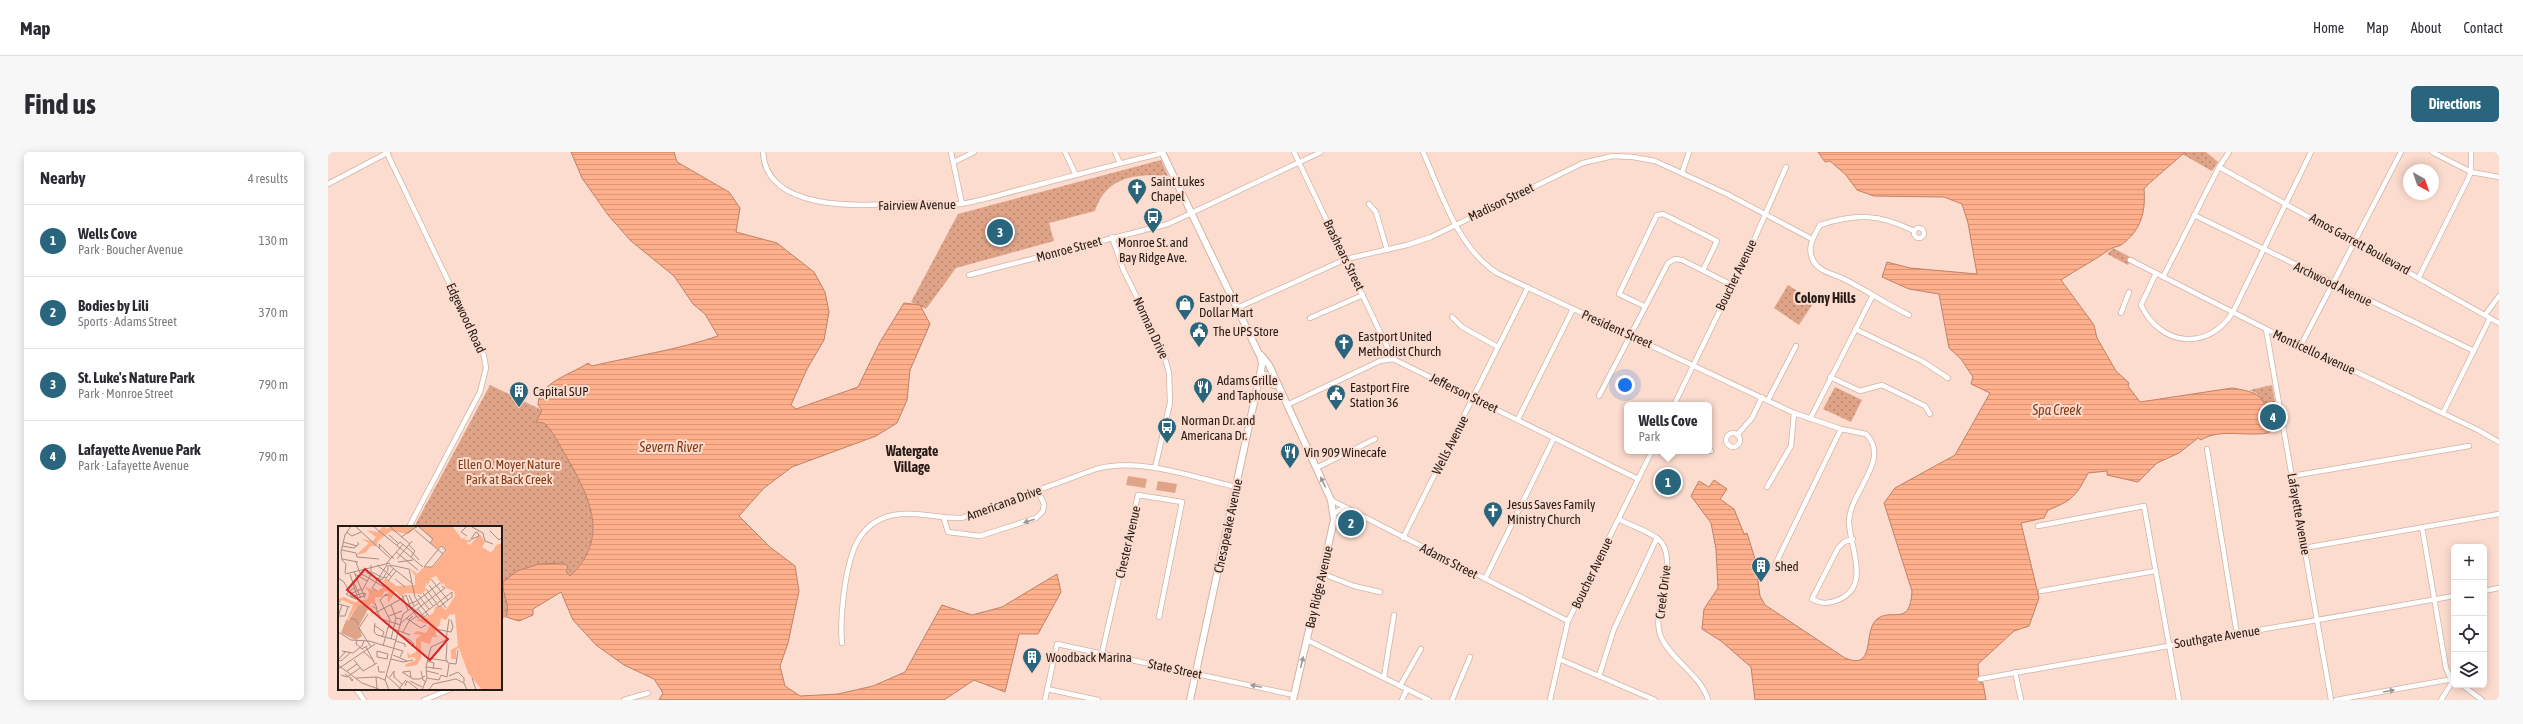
<!DOCTYPE html>
<html lang="en">
<head>
<meta charset="utf-8">
<style>
	body { margin:0; font-family:"Asap Condensed",sans-serif; background:#f7f7f7; color:#2b2b33 }
	.controls { position:absolute; right:12px; bottom:12px; display:grid; overflow:hidden; border-radius:6px; box-shadow:0 2px 10px #0003 }
	.controls button { width:36px; height:36px; display:grid; place-items:center; padding:0; border:0; border-bottom:1px solid #e1e1e2; background:#fff; color:#2b2b33; font:20px sans-serif }
	.compass { position:absolute; left:2075px; top:12px; width:36px; height:36px; border-radius:50%; background:#fff; box-shadow:0 2px 10px #0003; rotate:140deg }
	.you { position:absolute; left:1297px; top:233px; width:14px; height:14px; margin:-10px; border:3px solid #fff; border-radius:50%; background:#1a73e8; box-shadow:0 0 0 6px #1a73e833 }
	.badge { display:grid; place-items:center; width:26px; height:26px; border-radius:50%; background:#29667d; color:#fff; font-size:13px; font-weight:700 }
	.pin { position:absolute; translate:-50% -50%; border:2px solid #fff; box-shadow:0 1px 4px #0006 }
	.popup { position:absolute; left:1296px; top:250px; width:88px; height:52px; box-sizing:border-box; display:grid; place-content:center; border-radius:6px; background:#fff; filter:drop-shadow(0 1px 3px #0005); font-size:13px; white-space:nowrap; color:#7c7c81 }
	.popup b { font-size:15px; color:#2b2b33 }
	.popup::after { content:''; position:absolute; left:50%; top:100%; margin-left:-8px; border:8px solid transparent; border-top-color:#fff }
	.list { margin:0; padding:0; list-style:none }
	h2 { display:flex; justify-content:space-between; align-items:center; height:52px; margin:0; padding:0 16px; font-size:17px }
	h2 small { font-size:13px; font-weight:400; color:#7c7c81 }
	.list li { display:grid; grid-template-columns:26px 1fr auto; gap:12px; align-items:center; box-sizing:border-box; height:72px; padding:0 16px; border-top:1px solid #e1e1e2 }
	.list b { display:block; font-size:15px; white-space:nowrap }
	.list p { margin:0; font-size:13px; white-space:nowrap; color:#7c7c81 }
	.list em { font-size:13px; font-style:normal; color:#7c7c81 }
	.icon { flex:none; width:22px; height:22px; fill:none; stroke:currentColor; stroke-width:2; stroke-linecap:round; stroke-linejoin:round }
	.map { position:relative; flex:none; width:2171px; height:548px; overflow:hidden; border-radius:6px }
	header { display:flex; align-items:center; gap:24px; box-sizing:border-box; height:56px; padding:0 20px; background:#fff; border-bottom:1px solid #e1e1e2 }
	header strong { font-size:19px }
	nav { display:flex; gap:22px; margin-inline-start:auto; font-size:14px }
	.intro { display:flex; align-items:center; justify-content:space-between; box-sizing:border-box; height:96px; padding:0 24px }
	h1 { margin:0; font-size:28px }
	.button { padding:10px 18px; border-radius:6px; background:#29667d; color:#fff; font-size:14px; font-weight:700 }
	main { display:flex; gap:24px; padding:0 24px }
	aside { flex:1; background:#fff; border-radius:6px; box-shadow:0 2px 10px #0003 }
	.map>svg:first-child { display:block }
</style>
</head>
<body>
<header>
<strong>Map</strong>
<nav><a>Home</a><a>Map</a><a>About</a><a>Contact</a></nav>
</header>
<div class="intro"><h1>Find us</h1><a class="button">Directions</a></div>
<main>
<aside>
<h2>Nearby<small>4 results</small></h2>
<ul class="list">
<li><span class="badge">1</span><div><b>Wells Cove</b><p>Park · Boucher Avenue</p></div><em>130 m</em></li>
<li><span class="badge">2</span><div><b>Bodies by Lili</b><p>Sports · Adams Street</p></div><em>370 m</em></li>
<li><span class="badge">3</span><div><b>St. Luke's Nature Park</b><p>Park · Monroe Street</p></div><em>790 m</em></li>
<li><span class="badge">4</span><div><b>Lafayette Avenue Park</b><p>Park · Lafayette Avenue</p></div><em>790 m</em></li>
</ul>
</aside>
<div class="map">
<svg width="2171" height="548" viewBox="0 0 2171 548">
	<defs>
		<pattern id="park-dots" width="8" height="8" patternUnits="userSpaceOnUse"><rect width="8" height="8" fill="#dfa388"/><path d="M2 2h.1M6 6h.1" fill="none" stroke="#b5846e" stroke-width="1.8" stroke-linecap="round"/></pattern>
		<pattern id="water-rules" width="6" height="5" patternUnits="userSpaceOnUse"><rect width="6" height="5" fill="#feaf8b"/><path d="M0 2.5h6" fill="none" stroke="#da9677"/></pattern>
	</defs>
	<rect width="100%" height="100%" fill="#fcdcce"/>
	<!-- grass -->
	<g fill="#dfa388">
		<path d="M800 324 819 327 817 336 798 333Z"/>
		<path d="M830 329 849 332 847 341 828 338Z"/>
	</g>
	<!-- park -->
	<g fill="url(#park-dots)">
		<path d="M1856 0H1878L1890 10 1884 19 1854 2Z"/>
		<path d="M833 8 840 24C807 21 778 25 767 59L721 71 726 89 628 116 598 157 583 150 630 62Z"/>
		<path d="M1785 96 1804 106 1800 113 1779 102Z"/>
		<path d="M1460 133 1486 150 1471 173 1446 156Z"/>
		<path d="M162 233 214 258C216 273 220 272 227 284 252 329 290 379 242 424L230 411C204 418 200 410 175 430 175 443 189 459 173 468V375H86Z"/>
		<path d="M1944 233 1952 278 1940 281 1943 275 1930 242 1922 238Z"/>
		<path d="M1507 235 1534 248 1523 270 1495 257Z"/>
	</g>
	<!-- water -->
	<g fill="url(#water-rules)" stroke="#bd8268">
		<path d="M243 0H346L349 10 401 40 412 56 408 80 449 91 486 120 497 140 501 160 496 188 479 217 463 253 468 257 530 235 552 190 576 151 592 153 602 172 582 218 579 248 569 271 548 284 464 315 436 336 411 364 442 395 467 414 471 439 460 491 452 514 457 534 472 544 510 542 545 534 577 520 614 453 644 463 674 455 729 422 733 440 710 482H691L677 540 646 528 616 548H331L335 541 326 527 296 513 268 493 245 468 233 440 205 457V463L191 469 178 465C183 451 174 444 175 430L189 419 211 412 235 411 240 414 238 420 242 424C283 386 261 344 238 304 231 293 226 280 216 271L208 270 214 258 210 253C210 231 244 222 260 211L264 214C306 204 349 198 390 184L377 162 365 152 346 124 303 89 280 63 254 26Z"/>
		<path d="M1490 0H1857C1850 7 1818 33 1816 37 1818 59 1813 79 1793 93 1789 95 1785 95 1782 97 1766 109 1749 117 1733 128L1766 173 1769 186 1788 219 1801 231 1800 234 1812 250 1904 236C1934 241 1936 243 1943 275L1940 281C1918 285 1892 276 1873 288L1870 286 1851 301 1829 311 1810 330 1779 323V319L1760 321C1749 343 1744 349 1720 358L1716 366 1693 371 1711 446 1701 474 1686 479 1650 512 1651 530 1655 531 1658 548H1427L1423 515 1393 489 1374 477 1376 457 1390 436 1388 397 1383 371 1363 344 1371 329 1381 335 1386 328 1399 337 1392 347 1406 357 1416 382 1419 381 1427 407 1432 444 1437 453 1517 506C1548 519 1535 481 1548 468 1563 454 1582 477 1584 439L1556 351 1567 336 1627 303 1662 241 1643 232 1645 225 1633 207 1621 196 1611 142 1581 137 1554 125 1559 110 1582 116 1649 122 1640 71 1634 52 1616 45 1546 44 1529 38 1518 23 1502 9 1497 10Z"/>
	</g>
	<g fill="none" stroke-linecap="round" stroke-linejoin="round">
		<!-- street casing -->
		<g stroke="#d1b3a5" stroke-width="6">
			<g id="street">
				<path d="M435 0C438 64 544 53 587 51 602 50 617 54 632 52 653 49 674 42 694 37 741 25 788 12 835 1"/>
				<path d="M623 0 634 52"/>
				<path d="M737 0 748 23"/>
				<path d="M787 0 792 11"/>
				<path d="M966 0 1065 207"/>
				<path d="M1095 0C1114 42 1129 95 1169 121L1466 261 1513 277 1538 282C1563 307 1523 339 1521 368 1520 392 1545 434 1510 448 1500 452 1493 452 1484 447L1510 396 1516 390 1525 387"/>
				<path d="M2104 0 2143 20 2171 25"/>
				<path d="M626 10 646 0"/>
				<path d="M1891 15 2171 171"/>
				<path d="M1354 21 1361 0"/>
				<path d="M0 32 59 1 156 204 158 216 152 240 81 375"/>
				<path d="M1041 52 1048 60 1059 98"/>
				<path d="M1866 63 2146 199"/>
				<circle cx="1591" cy="81" r="5"/>
				<path d="M784 85 795 117 835 199 841 221 842 251 827 316"/>
				<path d="M1802 108 1938 177 2150 278 2171 290"/>
				<path d="M1828 121 1813 153C1832 194 1880 200 1905 160L1983 0"/>
				<path d="M641 123 840 72 993 0"/>
				<path d="M1835 125 1891 15 1901 0"/>
				<path d="M2091 125 2139 29 2143 20V0"/>
				<path d="M1316 154 1291 142 1329 63 1335 62 1389 89 1375 118"/>
				<path d="M909 156 1018 107 1079 93 1103 85 1255 11 1285 4 1305 5 1327 9 1399 42 1484 87"/>
				<path d="M1793 161 1801 140"/>
				<path d="M1581 163C1558 152 1538 138 1516 127 1506 122 1492 120 1486 110 1478 97 1485 85 1492 73 1528 61 1552 62 1586 79"/>
				<path d="M2157 163 2171 144"/>
				<path d="M1124 165 1134 175 1170 195"/>
				<path d="M982 166 1035 143"/>
				<path d="M1527 177 1594 209 1620 226"/>
				<path d="M1938 177 2003 548"/>
				<path d="M1973 193 2073 0"/>
				<path d="M1502 225 1532 239 1554 233 1597 254 1602 262"/>
				<path d="M1271 244 1340 111 1347 107 1354 108 1404 133"/>
				<path d="M1440 248 1468 194"/>
				<path d="M959 253 1052 209 1065 207 1310 327"/>
				<path d="M1346 253 1426 88 1458 15"/>
				<path d="M2115 261 2162 166"/>
				<path d="M1190 267 1245 157"/>
				<path d="M1482 267 1544 145"/>
				<circle cx="1405" cy="288" r="7"/>
				<path d="M1409 283 1424 266 1434 245"/>
				<path d="M1879 297 1909 482"/>
				<path d="M1381 298 1383 299"/>
				<path d="M1330 299 1342 303 1347 299"/>
				<path d="M988 316 1047 287"/>
				<path d="M1964 324 2141 294"/>
				<path d="M1439 335 1463 294 1466 261"/>
				<path d="M1003 348 1240 469"/>
				<path d="M1005 363 1011 358H1020"/>
				<path d="M616 367 620 380 652 384 708 366 715 359 716 352 710 339"/>
				<path d="M1291 367C1303 374 1318 378 1329 386 1355 406 1321 457 1333 485 1344 509 1373 523 1380 548"/>
				<path d="M1710 374 1816 354 1851 548"/>
				<path d="M2094 375 2118 516 2123 527"/>
				<path d="M1075 386 1200 135"/>
				<path d="M1976 396 2171 362"/>
				<path d="M1447 413 1513 277"/>
				<path d="M995 422 1026 434 1052 440"/>
				<path d="M1157 427 1226 286"/>
				<path d="M1713 439 1827 419"/>
				<path d="M2156 439 2171 436"/>
				<path d="M979 488 1101 548"/>
				<path d="M514 491C512 473 514 457 516 440 521 403 529 366 573 362 593 360 613 367 634 366L768 317C813 305 864 325 908 335"/>
				<path d="M774 501 810 343 854 350 831 465"/>
				<path d="M1231 507 1327 548"/>
				<path d="M1687 520 1693 548"/>
				<path d="M1271 524 1286 477 1329 386"/>
				<path d="M1056 525 1066 463"/>
				<path d="M1652 527 2126 444"/>
				<path d="M2134 533 2154 548"/>
				<path d="M1072 534 1093 497"/>
				<path d="M28 537 36 548"/>
				<path d="M719 537 770 548"/>
				<path d="M96 548 123 537"/>
				<path d="M296 548 320 541"/>
				<path d="M717 548 729 492 966 543"/>
				<path d="M1074 548 1079 537"/>
				<path d="M1124 548 1142 505"/>
				<path d="M1222 548 1240 469 1324 299"/>
				<path d="M2008 548 2125 527"/>
				<path d="M2113 548 2123 532V527"/>
			</g>
		</g>
		<!-- secondary casing -->
		<g stroke="#d1b3a5" stroke-width="8">
			<g id="secondary">
				<path d="M58 0 59 1"/>
				<path d="M834 0 933 206 934 213 862 548"/>
				<path d="M933 203 941 213 1003 348 1006 368 965 548"/>
				<path d="M933 222 940 224 946 233"/>
			</g>
		</g>
		<!-- street -->
		<use href="#street" stroke="#fff" stroke-width="4.5"/>
		<!-- secondary -->
		<use href="#secondary" stroke="#fff" stroke-width="6"/>
	</g>
	<!-- one-way arrows -->
	<defs><path id="oneway-solid" d="M-6-.8H1V-3.2L6.5 0L1 3.2V.8H-6Z"/></defs>
	<g fill="#9d9896">
		<use href="#oneway-solid" transform="translate(995 330) rotate(-116)"/>
		<use href="#oneway-solid" transform="translate(701 369) rotate(162)"/>
		<use href="#oneway-solid" transform="translate(974 510) rotate(-76)"/>
		<use href="#oneway-solid" transform="translate(928 534) rotate(-168)"/>
		<use href="#oneway-solid" transform="translate(2061 539) rotate(-10)"/>
	</g>
	<!-- icons -->
	<defs>
		<g id="church-pin" transform="scale(1)"><path d="M0 17L-7.5 6A9.5 9.5 0 1 1 7.5 6Z" fill="#29667d" stroke="#fcdcce"/><path d="M-1.2-6h2.4v3.5h3.3v2.4h-3.3V6h-2.4V-.1h-3.3v-2.4h3.3Z" fill="#fff"/></g>
		<g id="bus-pin" transform="scale(1)"><path d="M0 17L-7.5 6A9.5 9.5 0 1 1 7.5 6Z" fill="#29667d" stroke="#fcdcce"/><path d="M-5-6H5V4H4V6H2V4H-2V6H-4V4H-5ZM-3.5-4V0h7V-4ZM-3.5 1.2v1.5H-2V1.2ZM2 1.2v1.5H3.5V1.2Z" fill="#fff"/></g>
		<g id="shop-pin" transform="scale(1)"><path d="M0 17L-7.5 6A9.5 9.5 0 1 1 7.5 6Z" fill="#29667d" stroke="#fcdcce"/><path d="M-5-2.5h2.3a2.7 3.5 0 0 1 5.4 0H5L5.5 6h-11ZM-1.5-2.5h3a1.5 2.3 0 0 0-3 0Z" fill="#fff"/></g>
		<g id="civic-pin" transform="scale(1)"><path d="M0 17L-7.5 6A9.5 9.5 0 1 1 7.5 6Z" fill="#29667d" stroke="#fcdcce"/><path d="M-.6-6.5H3V-4.5H.6V-3L4-1V1h2V6H-6V1h2V-1L-.6-3ZM-1.2 2.5V6h2.4V2.5Z" fill="#fff"/></g>
		<g id="restaurant-pin" transform="scale(1)"><path d="M0 17L-7.5 6A9.5 9.5 0 1 1 7.5 6Z" fill="#29667d" stroke="#fcdcce"/><path d="M-5-6h1v4h1v-4h1v4h1v-4h1v5L-1.5 .5V6h-2V.5L-5-1ZM5-6V6H3V1.5H1.5Q1.5-4 5-6Z" fill="#fff"/></g>
		<g id="building-pin" transform="scale(1)"><path d="M0 17L-7.5 6A9.5 9.5 0 1 1 7.5 6Z" fill="#29667d" stroke="#fcdcce"/><path d="M-4-6H4V6H1V3H-1V6H-4ZM-2.5-4.3h1.7v1.8h-1.7ZM.8-4.3h1.7v1.8H.8ZM-2.5-1h1.7V.8h-1.7ZM.8-1h1.7V.8H.8Z" fill="#fff"/></g>
	</defs>
	<g fill-rule="evenodd">
		<use href="#church-pin" x="809" y="36"/>
		<use href="#bus-pin" x="825" y="65"/>
		<use href="#shop-pin" x="857" y="152"/>
		<use href="#civic-pin" x="871" y="179"/>
		<use href="#church-pin" x="1016" y="191"/>
		<use href="#restaurant-pin" x="875" y="235"/>
		<use href="#building-pin" x="191" y="239"/>
		<use href="#civic-pin" x="1008" y="242"/>
		<use href="#bus-pin" x="839" y="275"/>
		<use href="#restaurant-pin" x="962" y="300"/>
		<use href="#church-pin" x="1165" y="359"/>
		<use href="#building-pin" x="1433" y="414"/>
		<use href="#building-pin" x="704" y="505"/>
	</g>
	<g text-anchor="middle" dominant-baseline="central" stroke-width="4" stroke-linejoin="round" paint-order="stroke">
		<!-- poi labels -->
		<g font-size="13" fill="#251a15" stroke="#fcdcce" text-anchor="start">
			<text x="823" y="29">Saint Lukes<tspan x="823" dy="15">Chapel</tspan></text>
			<text x="825" y="90" text-anchor="middle">Monroe St. and<tspan x="825" dy="15">Bay Ridge Ave.</tspan></text>
			<text x="871" y="145">Eastport<tspan x="871" dy="15">Dollar Mart</tspan></text>
			<text x="885" y="179">The UPS Store</text>
			<text x="1030" y="184">Eastport United<tspan x="1030" dy="15">Methodist Church</tspan></text>
			<text x="889" y="228">Adams Grille<tspan x="889" dy="15">and Taphouse</tspan></text>
			<text x="1022" y="235">Eastport Fire<tspan x="1022" dy="15">Station 36</tspan></text>
			<text x="205" y="239">Capital SUP</text>
			<text x="853" y="268">Norman Dr. and<tspan x="853" dy="15">Americana Dr.</tspan></text>
			<text x="976" y="300">Vin 909 Winecafe</text>
			<text x="1179" y="352">Jesus Saves Family<tspan x="1179" dy="15">Ministry Church</tspan></text>
			<text x="1447" y="414">Shed</text>
			<text x="718" y="505">Woodback Marina</text>
		</g>
		<!-- street labels -->
		<g font-size="13" fill="#251a15" stroke="#fcdcce">
			<text transform="translate(1173 50) rotate(-26)">Madison Street</text>
			<text transform="translate(589 53) rotate(-1)">Fairview Avenue</text>
			<text transform="translate(2032 92) rotate(29)">Amos Garrett Boulevard</text>
			<text transform="translate(741 97) rotate(-15)">Monroe Street</text>
			<text transform="translate(1016 103) rotate(64)">Brashears Street</text>
			<text transform="translate(1408 123) rotate(-64)">Boucher Avenue</text>
			<text transform="translate(2005 132) rotate(26)">Archwood Avenue</text>
			<text transform="translate(138 166) rotate(65)">Edgewood Road</text>
			<text transform="translate(823 176) rotate(65)">Norman Drive</text>
			<text transform="translate(1289 177) rotate(24)">President Street</text>
			<text transform="translate(1986 200) rotate(25)">Monticello Avenue</text>
			<text transform="translate(1136 241) rotate(26)">Jefferson Street</text>
			<text transform="translate(1122 293) rotate(-63)">Wells Avenue</text>
			<text transform="translate(676 351) rotate(-20)">Americana Drive</text>
			<text transform="translate(1971 362) rotate(80)">Lafayette Avenue</text>
			<text transform="translate(900 374) rotate(-78)">Chesapeake Avenue</text>
			<text transform="translate(800 390) rotate(-77)">Chester Avenue</text>
			<text transform="translate(1121 409) rotate(27)">Adams Street</text>
			<text transform="translate(1264 421) rotate(-64)">Boucher Avenue</text>
			<text transform="translate(991 435) rotate(-77)">Bay Ridge Avenue</text>
			<text transform="translate(1335 440) rotate(-83)">Creek Drive</text>
			<text transform="translate(1889 485) rotate(-9)">Southgate Avenue</text>
			<text transform="translate(847 517) rotate(12)">State Street</text>
		</g>
		<!-- park labels -->
		<g font-size="13" fill="#823c17" stroke="#fcdcce">
			<text x="181" y="312">Ellen O. Moyer Nature<tspan x="181" dy="15">Park at Back Creek</tspan></text>
		</g>
		<!-- neighbourhood labels -->
		<g font-size="14" font-weight="bold" fill="#251a15" stroke="#fcdcce">
			<text x="1497" y="146">Colony Hills</text>
			<text x="584" y="299">Watergate<tspan x="584" dy="16">Village</tspan></text>
		</g>
		<!-- water labels -->
		<g font-size="14" font-style="italic" fill="#813b15" stroke="#fcdcce">
			<text x="1729" y="258">Spa Creek</text>
			<text x="343" y="295">Severn River</text>
		</g>
	</g>
	<!-- overview -->
	<g transform="translate(10 374)">
		<rect width="164" height="164" fill="#fcdcce"/>
		<path d="M20 79H26L30 83 21 100 24 110 18 114 3 107 8 94H11Z" fill="#dfa388"/>
		<path d="M46 0 49 3 53 0H80L70 8 53 5 40 15 38 20H33L27 27 18 29 31 17 23 13 35 15 38 11 29 4 39 6ZM80 0H114L124 13 128 11 126 14H131L129 17 132 19 142 8 147 16 144 21 152 26 155 25 158 19 164 17V14V164H144L130 147 121 122 118 124V133H113V124L120 120 117 88 111 89 108 94 103 92 102 99 97 103 98 110 100 111H94L92 118 83 115V132L79 139 67 141 68 138 78 134 76 131 70 132 69 126 72 129 78 126V113L83 109 75 108 79 105 88 107 92 99 78 94 91 90 96 86 97 81 103 80 108 84 117 70 116 65 108 62 106 57 104 59 98 50 93 52 90 59 88 57 87 65 83 68 68 67 62 70 58 65 50 77V65L46 66 44 71H37V79L33 77 31 80 35 83 34 91 33 85 26 79H20L7 98 15 79 4 74 1 78 0 73 6 71 16 76 30 73 31 66 27 61 39 65 46 61 47 57 44 56 48 52 58 60 77 59V50L71 41 79 48 85 42 95 41 109 24 103 19 100 23 92 17 95 14Z" fill="#feaf8b"/>
		<path fill="none" stroke="#a68e84" stroke-width="1" d="M17 0 53 33M35 0 62 22 48 38M51 0 72 18M134 1 145 7 147 15 155 18M77 4 105 28M152 5 161 14 164 11M8 6 14 10 23 6M51 9 60 17M129 10 123 6 129 0M63 11 80 0 95 13 92 17M5 16 19 20M131 16 138 6 140 7 141 10 134 13M65 18 62 22 85 41M59 19 62 16 73 25M71 19 77 25 73 31M4 20 16 22 21 18 19 16M42 22 41 18 56 33M4 24 18 27 19 31 41 33M73 25 81 34M58 26 80 44M4 33 20 36M59 33 74 15M18 36 22 47 46 61M60 36 75 34M39 39 54 51M51 39 75 58M52 39 66 42M86 41 103 20 108 24 94 41H86M16 46 27 72M28 46 43 55M34 46 45 52M7 47 8 38 4 34 3 26 7 9 13 0M7 48 52 37M12 48 20 73M17 48 29 55M46 51 48 52 56 42M0 52 6 56 14 71M40 52 44 54 50 44V39M57 53 67 61M93 53 110 74M50 55 58 45M16 57 23 72M91 59 108 82M16 62 8 68 17 73 26 70M88 63 101 81 114 71V66M24 65 33 48V39M39 65 34 62 49 39M85 67 95 80M12 68 23 63M64 69 70 84M71 69 76 80M80 69 91 83M14 71 25 67 28 68 26 71M65 71 68 69 73 82M0 78 12 81M53 79 58 92 63 93M68 79 79 75 102 57M34 80 39 83 37 77M73 82 80 92 114 66M38 83 43 93 63 99M80 83 86 91 90 88M37 87 65 72M30 88 21 102 33 121M0 90H7L10 81M51 90 64 85M75 90 71 93 72 95 79 90M91 90 83 80 107 62 104 60M0 91 4 79M68 92 83 102 88 99M12 93H17L21 99M37 97 36 106 39 109M63 97 83 80 77 71 71 43 66 42M36 99 46 106 44 111M50 101 72 109M97 103 113 106 115 101 113 94M0 106 13 114 31 115 65 125 62 131M65 106 71 95M60 107 73 115 76 118 74 121M39 109 58 114M53 113 58 92M19 115 18 118 24 123 29 120M58 115 67 118V121M45 120 52 94 42 74 48 68 50 69 46 70M28 121 37 138M4 125 15 127 24 120 26 115M39 125 50 128 49 133 39 131ZM26 126 36 135M55 129 69 135M90 132 109 135M53 133 65 136 75 134M108 133 110 137 118 138 120 124M108 133 109 117M0 134 3 135 12 127M0 134 8 125M16 134 25 145 39 137M89 135 96 137 95 143M0 139 24 157 43 164M40 140 41 146H47M88 141 104 143M0 143 37 118M9 145 19 138M83 145 85 154 88 156M89 145 101 148M64 146 75 153H82L87 150M65 146 72 145 73 152M3 149 9 151 22 142M8 149 7 148 15 154 14 155 12 152M48 149 64 164M111 150 120 146 126 152V156M38 151 39 163M52 151 56 145V151L65 159M18 152 39 151 47 154M89 152 101 154 103 149 109 151 111 138M134 152 138 164M72 155 84 161M67 160 69 155 81 164M51 164 47 154 65 88 81 77M60 164 68 154M84 164 89 152 88 141 93 121 108 114 111 93M91 164 95 158 118 153 126 157 129 164"/>
		<path fill="#d62828" fill-opacity="0.15" stroke="#d62828" stroke-width="2" d="M27 43 110 113 92 134 9 64Z"/>
		<rect width="164" height="164" fill="none" stroke="#251a15" stroke-width="2"/>
	</g>
</svg>
<div class="controls">
<button>+</button>
<button>−</button>
<button><svg class="icon" aria-label="locate" viewBox="0 0 24 24"><circle cx="12" cy="12" r="6"/><path d="M12 2v4M12 18v4M2 12h4M18 12h4"/></svg></button>
<button><svg class="icon" aria-label="layers" viewBox="0 0 24 24"><path d="M12 4l9 5-9 5-9-5zM3 14l9 5 9-5"/></svg></button>
</div>
<svg class="compass" viewBox="-18 -18 36 36"><path d="M0-13l5 13h-10z" fill="#e53935"/><path d="M0 13l5-13h-10z" fill="#7c7c81"/></svg>
<div class="you"></div>
<div class="pin badge" style="left:1340px;top:330px">1</div>
<div class="popup"><b>Wells Cove</b>Park</div>
<div class="pin badge" style="left:1023px;top:371px">2</div>
<div class="pin badge" style="left:672px;top:80px">3</div>
<div class="pin badge" style="left:1945px;top:265px">4</div>
</div>
</main>
</body>
</html>
